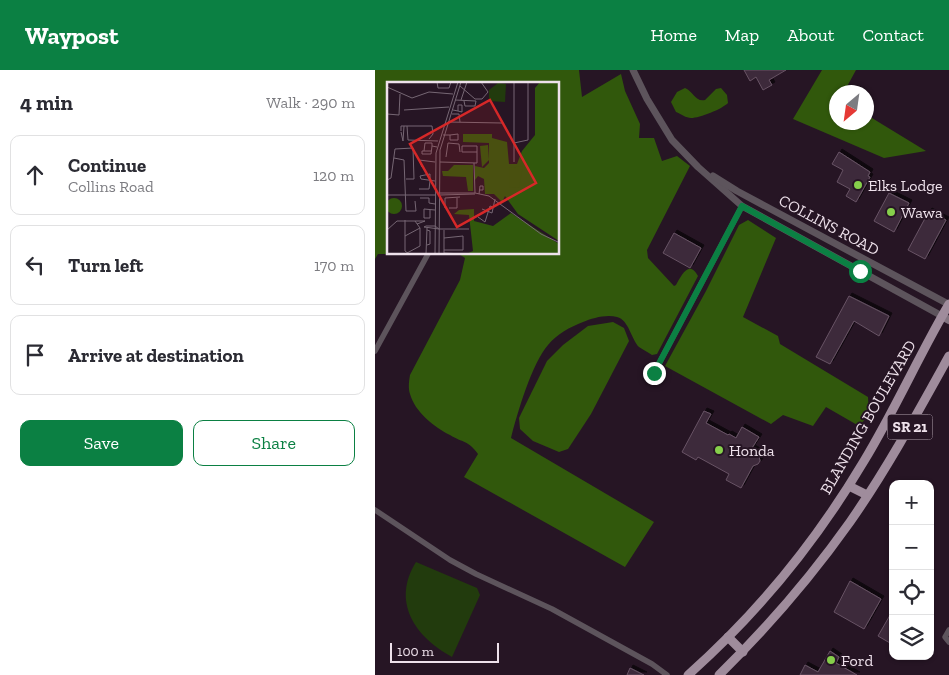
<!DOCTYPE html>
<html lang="en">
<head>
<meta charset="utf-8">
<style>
	body { margin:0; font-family:"Zilla Slab",serif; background:#f2f2f3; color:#2b2b33 }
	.controls { position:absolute; right:15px; bottom:15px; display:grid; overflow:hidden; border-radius:10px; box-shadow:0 1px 4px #0004 }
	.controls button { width:45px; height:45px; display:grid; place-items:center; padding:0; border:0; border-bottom:1px solid #e1e1e2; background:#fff; color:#2b2b33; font:25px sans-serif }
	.compass { position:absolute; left:454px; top:15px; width:45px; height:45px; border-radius:50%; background:#fff; box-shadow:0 1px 4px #0004; rotate:209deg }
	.scale { position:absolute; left:15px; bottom:12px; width:109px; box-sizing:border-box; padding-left:5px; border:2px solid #eee1eb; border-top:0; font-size:14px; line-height:18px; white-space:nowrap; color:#eee1eb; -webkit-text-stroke:4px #261524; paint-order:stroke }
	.stop { position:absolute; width:15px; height:15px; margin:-11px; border:4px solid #0b8043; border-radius:50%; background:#fff }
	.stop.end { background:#0b8043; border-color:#fff; box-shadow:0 1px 5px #0008 }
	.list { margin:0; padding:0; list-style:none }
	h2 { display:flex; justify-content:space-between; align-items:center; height:65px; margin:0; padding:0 20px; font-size:21px }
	h2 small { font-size:16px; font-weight:400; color:#7c7c81 }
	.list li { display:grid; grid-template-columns:32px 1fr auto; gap:15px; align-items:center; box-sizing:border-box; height:80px; margin:0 10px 10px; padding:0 10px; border:1px solid #e1e1e2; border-radius:10px }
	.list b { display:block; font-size:19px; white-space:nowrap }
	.list p { margin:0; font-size:16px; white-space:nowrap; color:#7c7c81 }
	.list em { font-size:16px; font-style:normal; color:#7c7c81 }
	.actions { display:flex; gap:10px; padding:15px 20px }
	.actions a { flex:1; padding:11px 0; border:1px solid #0b8043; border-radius:10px; text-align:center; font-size:18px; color:#0b8043 }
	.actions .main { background:#0b8043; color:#fff }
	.icon { flex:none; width:28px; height:28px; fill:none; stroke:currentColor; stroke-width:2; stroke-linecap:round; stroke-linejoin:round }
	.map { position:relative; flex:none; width:574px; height:605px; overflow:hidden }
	header { display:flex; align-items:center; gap:30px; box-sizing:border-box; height:70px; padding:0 25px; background:#0b8043; color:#fff }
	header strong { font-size:24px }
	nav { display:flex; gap:28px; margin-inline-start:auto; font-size:18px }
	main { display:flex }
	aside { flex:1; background:#fff }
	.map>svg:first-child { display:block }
</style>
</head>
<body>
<header>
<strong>Waypost</strong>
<nav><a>Home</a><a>Map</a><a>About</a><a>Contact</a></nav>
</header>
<main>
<aside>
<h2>4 min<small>Walk · 290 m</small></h2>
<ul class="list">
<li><svg class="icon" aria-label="ahead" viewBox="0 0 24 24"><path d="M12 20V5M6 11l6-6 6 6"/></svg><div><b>Continue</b><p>Collins Road</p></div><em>120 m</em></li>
<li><svg class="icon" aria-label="left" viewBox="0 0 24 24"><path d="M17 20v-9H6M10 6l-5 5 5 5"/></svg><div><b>Turn left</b></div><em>170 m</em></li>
<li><svg class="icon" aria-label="arrive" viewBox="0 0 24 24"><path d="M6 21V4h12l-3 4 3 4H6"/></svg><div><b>Arrive at destination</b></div></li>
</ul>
<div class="actions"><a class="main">Save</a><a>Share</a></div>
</aside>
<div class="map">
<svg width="574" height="605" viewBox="0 0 574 605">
	<defs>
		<filter id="shadow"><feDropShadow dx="3" dy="-3" stdDeviation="0" flood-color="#0009"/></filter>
	</defs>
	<rect width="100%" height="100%" fill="#261524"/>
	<!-- green -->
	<path fill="#223b0d" d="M41 492 102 518 105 525 77 587C40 567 16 532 41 492Z"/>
	<!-- forest -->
	<g fill="#31580c">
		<path d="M0 0H204L207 27 246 4 250 21 265 54 264 68H279L287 91 302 86 315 96 272 180 273 188 299 216 301 215C306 206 314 189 323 206L282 284 277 285C273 282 268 280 264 277 256 269 254 250 242 247 232 244 217 248 208 252 195 257 182 264 173 275 157 293 142 344 136 368L279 452 250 497 89 407 103 384C93 370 88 373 75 365 59 357 40 342 35 324 33 318 34 311 35 305L85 210 90 188 84 184H184V14H14V184H16H3L0 189Z"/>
		<path d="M447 0H481L469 22H462V52H492V45L551 81 509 88 418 49Z"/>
		<path d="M373 150 401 168 368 247 403 266 405 274 493 327 494 345 484 356 451 337 438 356 408 345 396 354 290 296 331 221 364 155Z"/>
	</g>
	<!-- water -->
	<g fill="#31570b">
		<path d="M310 18C319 22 320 32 330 30L341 19 346 18 352 25 353 33C347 39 325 48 316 48 311 48 306 44 301 42L296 32 302 22Z"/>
		<path d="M238 252 249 258 254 271 216 344 193 379 184 382 158 371 145 359 144 348 172 291 188 275 213 256Z"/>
	</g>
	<!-- building -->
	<g fill="#3c2a3a" stroke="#685365" filter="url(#shadow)">
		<path d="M369 0H411L394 10 397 15 388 20 381 7 375 11Z"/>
		<path d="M464 82 495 102 493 106 495 107 481 132 471 126 475 119 462 112 468 100 457 94Z"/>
		<path d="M514 123 534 133 519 162 499 151Z"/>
		<path d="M554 141 571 150 550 189 533 180Z"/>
		<path d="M299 163 326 178 315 198 288 183Z"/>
		<path d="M474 226 514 246 504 266 479 251 455 294 441 287Z"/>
		<path d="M329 341 336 344 331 353 353 365 354 364 361 368 367 357 384 367 377 378 386 383 384 386 385 391 383 394 378 396 366 418 351 410 354 404 323 387 321 390 307 382Z"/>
		<path d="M475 511 506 529 489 559 459 542Z"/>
		<path d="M518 540V568L515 573 503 566Z"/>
		<path d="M455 581 464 587 461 593 482 605H425L430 595 443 602Z"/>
		<path d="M255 598 269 605H252Z"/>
	</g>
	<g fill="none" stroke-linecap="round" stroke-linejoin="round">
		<!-- minor -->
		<g stroke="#5d545c" stroke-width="5.5">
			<path d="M0 281 53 184"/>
			<path d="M279 303 367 136"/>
			<path d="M0 440 75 490 101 504 177 539 277 594 292 605"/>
			<path d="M574 560 570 567 574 572"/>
		</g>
		<!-- tertiary -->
		<g stroke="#5d545c" stroke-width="7">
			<path d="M258 0 272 29 297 70 323 97 367 136 567 246"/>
			<path d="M338 106 362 121 573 234"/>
		</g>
		<!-- secondary -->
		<path stroke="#827480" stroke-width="8" d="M567 246 574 250"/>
		<!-- primary -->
		<g stroke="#9f8c9c" stroke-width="9">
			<path d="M474 416 492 425"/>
			<path d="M353 567 368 582"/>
			<path d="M313 605C382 544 442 470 489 391 520 340 544 285 574 234"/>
			<path d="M344 605C392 558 436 507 475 452 512 399 543 342 574 286"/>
		</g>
	</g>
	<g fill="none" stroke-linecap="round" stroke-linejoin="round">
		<!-- route -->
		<path stroke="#0b8043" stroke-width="6" d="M279 303 367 136 485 201"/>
	</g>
	<!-- markers -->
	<g fill="#86cf4b" stroke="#261524" stroke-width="2">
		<circle cx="483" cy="115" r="5"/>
		<circle cx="516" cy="142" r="5"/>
		<circle cx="344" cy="380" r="5"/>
		<circle cx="456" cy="590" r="5"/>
	</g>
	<g text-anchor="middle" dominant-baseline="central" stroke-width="4" stroke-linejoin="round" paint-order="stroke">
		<!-- shield labels -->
		<rect fill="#261524" stroke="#b2a4af" stroke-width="1" x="512.5" y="344.5" width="45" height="25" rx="4"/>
		<g font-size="15" font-weight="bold" fill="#eee1eb">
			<text x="535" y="357">SR 21</text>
		</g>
		<!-- poi labels -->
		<g font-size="16" fill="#eee1eb" stroke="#261524" text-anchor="start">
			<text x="493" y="115">Elks Lodge</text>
			<text x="526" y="142">Wawa</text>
			<text x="354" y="380">Honda</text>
			<text x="466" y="590">Ford</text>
		</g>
		<!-- street labels -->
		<g font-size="16" fill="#eee1eb" stroke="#261524">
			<text transform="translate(454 155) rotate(28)">COLLINS ROAD</text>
			<text transform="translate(493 347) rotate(-60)">BLANDING BOULEVARD</text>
		</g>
	</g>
	<!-- overview -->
	<g transform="translate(12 12)">
		<rect width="172" height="172" fill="#261524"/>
		<path d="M111 1 119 2 118 20 102 19V8Z" fill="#223b0d"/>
		<path d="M153 0H172V159L131 132 118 114 115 120 107 112H98L97 97 91 94 88 98V84L97 86 102 81V61L76 60V52H105V56L120 60 122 82H130L135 69 148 53V6ZM67 83H86V109H81L79 95 56 94 55 89H61ZM87 127V139L106 144 124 131 172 162V172H79L86 169 82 133 67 132 72 128Z" fill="#31580c"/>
		<path d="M101 63 102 78 95 85 93 64ZM136 84 132 106 122 105V86ZM-1 124a8 8 0 1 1 16 0a8 8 0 1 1-16 0Z" fill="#31570b"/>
		<path fill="none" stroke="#766774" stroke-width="1" d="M50 0 51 6H62L64 0M127 0V80M73 4 88 17H95L101 10 94 0M0 5 25 16 42 10 66 12M68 18 89 19 88 24H78L77 19M74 18 80 0M17 28 62 25M66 28 71 29V23H75V30L71 29M0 32 12 33 13 12M65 32H72L73 40M61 40 115 41M20 44 21 58 51 59M14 49V44H45L46 52 42 57M14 50 16 59 17 44M56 53H63V58H71V52L63 53M127 61 141 58V0M37 69 38 61H45V64M44 69H35V72H44L45 64 50 65M59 75 61 61 72 62 73 70M7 76 17 78 19 129H29L28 119M53 80 90 81V64H75V70H90M87 81 88 111M35 85 32 78 48 80M43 97V92L33 94 34 97 48 99M0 98 4 96 8 67 26 66 27 97H19M32 107H42L43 99M52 111H88L102 114 154 152 173 161M92 112 93 104H96V108H93M0 113H49M53 113 88 112M33 116H42V121L48 122M58 126V116L73 115M62 126H70V116M95 127 105 131 108 117M43 128V136H37V127L48 128M91 135 98 140 103 124 106 125M18 138V169L22 172M28 139H38L30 142M39 144H48L52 147 37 145ZM52 147H82M0 148 10 139H28L33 146V164L20 171M40 148 43 149V162L40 163M57 148V172M18 154 33 146M57 156 76 154V168H57M57 171 76 172M39 172 40 146M48 172 49 71 71 0M52 172 53 68 74 0"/>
		<path fill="#d62828" fill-opacity="0.15" stroke="#d62828" stroke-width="2.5" d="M103 18 149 101 70 145 23 62Z"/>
		<rect width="172" height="172" fill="none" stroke="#eee1eb" stroke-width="2.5"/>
	</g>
</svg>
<div class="controls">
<button>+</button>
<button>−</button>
<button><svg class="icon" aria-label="locate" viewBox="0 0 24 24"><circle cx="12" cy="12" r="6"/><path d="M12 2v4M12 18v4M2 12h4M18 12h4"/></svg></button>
<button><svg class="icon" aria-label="layers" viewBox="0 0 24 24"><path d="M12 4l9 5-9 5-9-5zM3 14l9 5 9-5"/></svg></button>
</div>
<svg class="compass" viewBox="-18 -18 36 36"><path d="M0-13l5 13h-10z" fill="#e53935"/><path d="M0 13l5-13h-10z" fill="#7c7c81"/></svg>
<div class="scale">100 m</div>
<div class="stop" style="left:485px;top:201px"></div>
<div class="stop end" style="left:279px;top:303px"></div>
</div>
</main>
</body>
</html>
